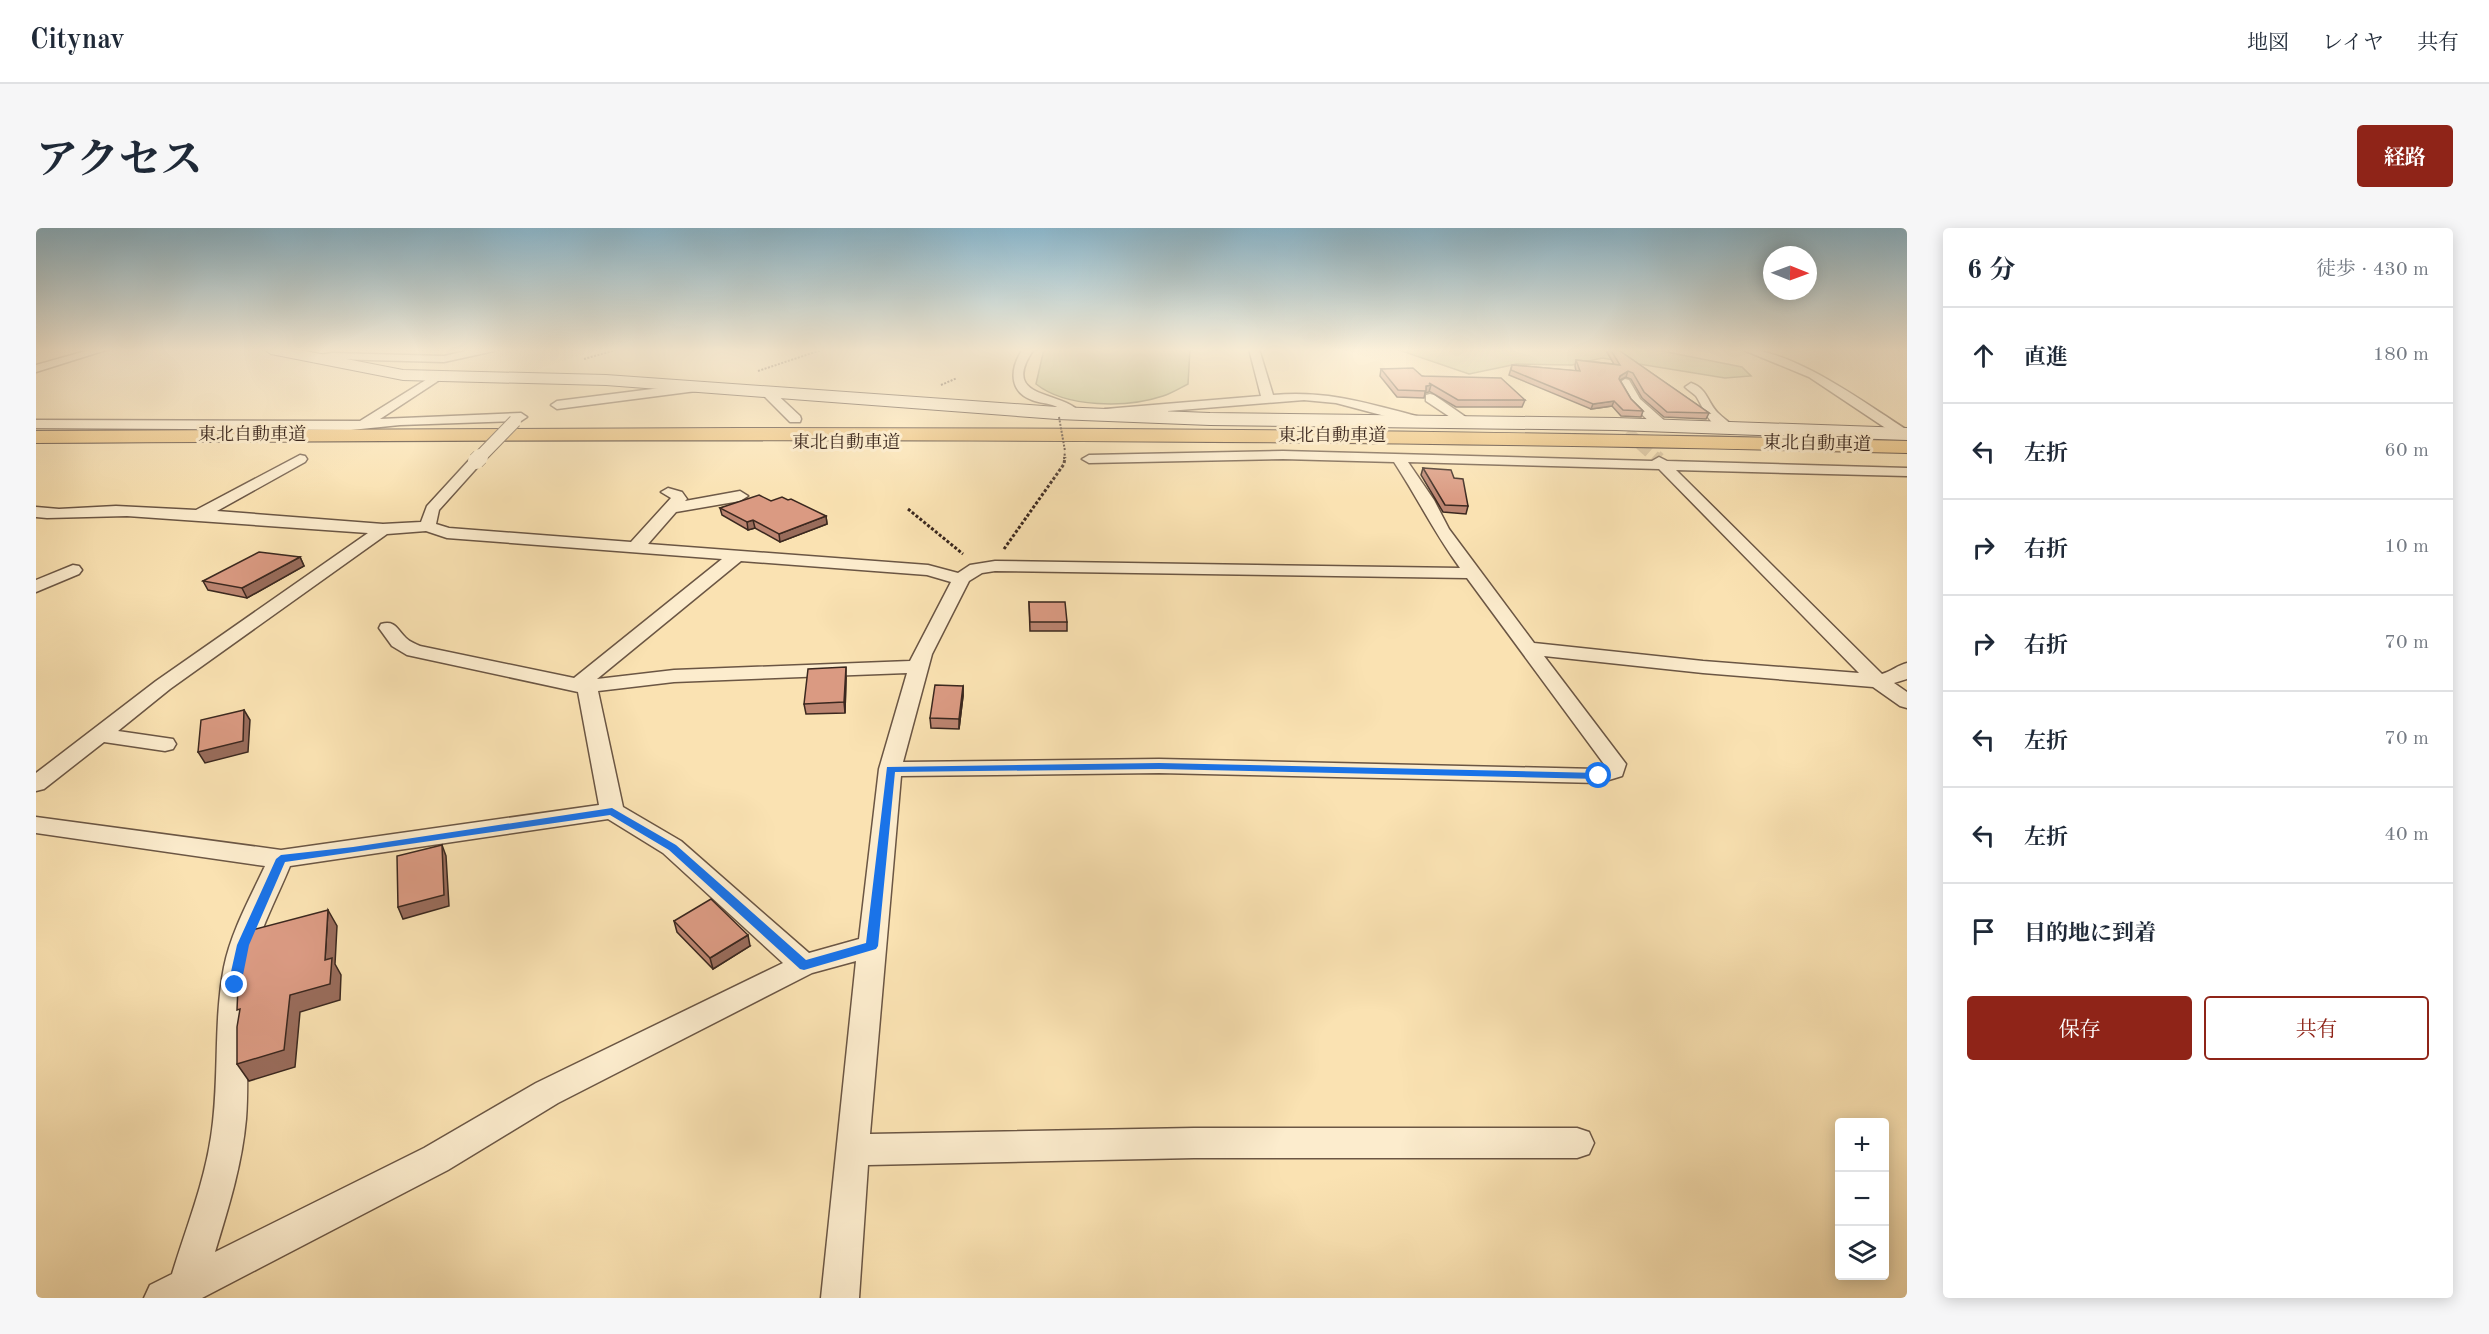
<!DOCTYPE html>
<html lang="ja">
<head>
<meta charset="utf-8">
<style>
	body { margin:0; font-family:"Old Standard TT","Noto Serif JP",serif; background:#f6f6f7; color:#1f2937 }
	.controls { position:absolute; right:18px; bottom:18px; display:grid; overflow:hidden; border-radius:6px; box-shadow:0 3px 15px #0003 }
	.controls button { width:54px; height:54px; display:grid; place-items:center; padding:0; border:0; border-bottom:2px solid #e0e1e3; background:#fff; color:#1f2937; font:30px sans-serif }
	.compass { position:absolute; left:1727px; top:18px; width:54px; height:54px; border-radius:50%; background:#fff; box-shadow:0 3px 15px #0003; rotate:91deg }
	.stop { position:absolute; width:18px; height:18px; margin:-14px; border:4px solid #1a73e8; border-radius:50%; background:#fff }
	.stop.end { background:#1a73e8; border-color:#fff; box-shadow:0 2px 6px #0008 }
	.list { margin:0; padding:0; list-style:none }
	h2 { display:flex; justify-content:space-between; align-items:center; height:78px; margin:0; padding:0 24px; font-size:26px }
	h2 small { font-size:20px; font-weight:400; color:#747a83 }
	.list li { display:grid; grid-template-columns:39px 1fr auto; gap:18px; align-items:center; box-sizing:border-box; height:96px; padding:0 24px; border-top:2px solid #e0e1e3 }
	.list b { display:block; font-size:22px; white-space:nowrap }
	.list em { font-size:20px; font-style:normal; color:#747a83 }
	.actions { display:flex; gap:12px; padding:18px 24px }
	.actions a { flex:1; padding:14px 0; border:2px solid #8f2418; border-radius:6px; text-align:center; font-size:21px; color:#8f2418 }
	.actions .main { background:#8f2418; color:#fff }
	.icon { flex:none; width:33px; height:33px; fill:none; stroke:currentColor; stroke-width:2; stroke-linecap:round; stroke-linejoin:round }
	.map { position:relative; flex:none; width:1871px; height:1070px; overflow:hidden; border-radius:6px }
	header { display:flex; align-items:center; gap:36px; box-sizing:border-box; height:84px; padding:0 30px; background:#fff; border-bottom:2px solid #e0e1e3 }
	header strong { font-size:28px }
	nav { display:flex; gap:33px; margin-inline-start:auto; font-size:21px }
	.intro { display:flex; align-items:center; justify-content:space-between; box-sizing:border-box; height:144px; padding:0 36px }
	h1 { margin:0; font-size:42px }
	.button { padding:15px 27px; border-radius:6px; background:#8f2418; color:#fff; font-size:21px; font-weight:700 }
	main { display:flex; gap:36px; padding:0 36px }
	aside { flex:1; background:#fff; border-radius:6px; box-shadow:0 3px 15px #0003 }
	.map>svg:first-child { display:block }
</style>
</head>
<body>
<header>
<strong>Citynav</strong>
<nav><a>地図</a><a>レイヤ</a><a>共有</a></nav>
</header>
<div class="intro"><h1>アクセス</h1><a class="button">経路</a></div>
<main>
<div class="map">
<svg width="1871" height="1070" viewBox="0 0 1871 1070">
	<rect width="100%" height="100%" fill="#fae2b2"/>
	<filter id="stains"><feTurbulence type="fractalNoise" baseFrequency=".00333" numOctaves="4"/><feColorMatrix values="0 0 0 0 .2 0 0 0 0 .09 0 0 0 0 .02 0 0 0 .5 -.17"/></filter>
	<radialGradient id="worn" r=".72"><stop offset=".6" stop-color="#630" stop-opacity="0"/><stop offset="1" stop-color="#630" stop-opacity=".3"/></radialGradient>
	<!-- green -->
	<g fill="#bfc38b" stroke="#7d7655" stroke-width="1.5">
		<path d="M1008 121H1154L1152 156C1144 160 1136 165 1127 168 1091 180 1030 180 1000 156Z"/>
		<path d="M1360 121H1616L1706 139 1715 148 1689 150 1566 130 1536 137 1481 136 1433 146Z"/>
	</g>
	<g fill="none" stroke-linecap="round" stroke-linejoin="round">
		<!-- minor-tunnel-far1 -->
		<path stroke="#d4bd95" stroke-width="12" stroke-dasharray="12 6" stroke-linecap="butt" d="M1591 204 1621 231"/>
		<!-- minor-tunnel -->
		<path stroke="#d4bd95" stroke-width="16" stroke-dasharray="16 8" stroke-linecap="butt" d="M1619 229 1622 232"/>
		<!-- minor casing -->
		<g stroke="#6b5644" stroke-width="3">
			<g id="minor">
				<path d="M57 121H73L0 144V137Z"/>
				<path d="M439 121H459L458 123 408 134 296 131 281 133 275 130 277 128 296 125 408 128Z"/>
				<path d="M987 121H998C962 173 1026 161 1046 186L1045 189C1034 191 1029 182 1019 178 1012 175 1003 175 996 172 971 163 975 138 987 121Z"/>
				<path d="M1213 121H1223L1237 167C1293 162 1334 176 1388 190L1389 193 1383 197 1300 175 1268 172 1132 183V189L1126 193 1121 192 1119 185 1069 189 1063 185 1069 181 1225 168Z"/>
				<path d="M1705 121C1757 121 1827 174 1871 202V209H1863L1773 149Z"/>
				<path d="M401 145 407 149 405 151 344 191 485 185 491 189 485 193 364 197 315 202 0 200V192L324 193Z"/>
				<path d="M1589 151 1593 152 1604 171 1630 194 1632 197 1630 200H1620L1595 176 1583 155Z"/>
				<path d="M664 155 670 159 668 162 521 181 515 177 521 173Z"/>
				<path d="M1655 155C1672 161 1671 174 1682 185 1687 190 1693 194 1698 199L1696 202C1676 207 1668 180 1660 168 1657 165 1652 162 1649 159Z"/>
				<path d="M731 160 735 161 764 188 765 191 764 194H754L727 167 725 164Z"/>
				<path d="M1394 166 1398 167 1437 194 1436 197H1426L1390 173V167Z"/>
				<path d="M1247 223 1616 233 1623 229 1631 233 1871 240V248L1640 242 1846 446C1856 443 1862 437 1871 435V451L1858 455 1871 464V480L1864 478 1837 459 1667 445 1508 428 1590 536 1586 548 1563 555 1123 545 865 548 834 906 1158 900H1541L1553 904 1558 915 1553 926 1541 930H1158L832 937 823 1070H785L820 733 776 745 522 875 412 942 166 1070H108L114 1057 136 1046C150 1000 168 956 175 909 184 853 177 795 188 739 195 704 214 670 229 638L0 605V589L245 622 563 577 542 464 371 427 356 418 343 400 345 396C360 392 361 402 370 410 374 414 380 416 384 418L538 450 686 331 411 310 390 303 351 306 134 461 82 503 137 511 140 516 137 521 129 523 68 514 8 561 0 563V545L120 453 332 305 91 288 11 290 0 289V279L23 281 80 278 160 282 264 227 269 228 271 231 269 234 181 283 347 296 385 294 391 278 435 230 440 229 447 233 403 282 400 296 413 300 595 314 635 270 625 264 632 260 646 264 651 271 649 273 704 263 712 268 704 273 640 284 612 316 892 337 922 345 934 337 959 333 1424 340C1399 306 1381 269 1358 234L1247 231 1053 235 1046 231 1053 227ZM1372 234 1623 241 1823 445 1667 433 1498 415 1413 301 1398 272ZM705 333 891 347 915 354 874 433 638 442 561 451ZM959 343 1431 350 1568 536 1567 539 1561 541 1123 531 867 534 896 426 933 353 946 345ZM871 445 843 541 823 711 773 725 645 613 587 579 562 463 638 454ZM572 591 627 625 747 735 500 855 388 920 179 1024C192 981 206 937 210 891 214 840 206 787 216 736 223 702 241 670 254 638Z"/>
				<path d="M37 337 43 338 46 342 43 346 0 364V352Z"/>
			</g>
		</g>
		<!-- secondary casing -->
		<g stroke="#3b281f" stroke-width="2">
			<path id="secondary" d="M227 121H259L367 142 570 147 1021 179 1174 185 1580 190 1871 200V212L1580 202 1174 197 1021 191 570 157 367 152 235 126Z"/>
		</g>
		<!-- motorway casing -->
		<g stroke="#3b281f" stroke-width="2">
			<path id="motorway" d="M702 200C1092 200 1481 203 1871 213V225C1247 209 624 211 0 215V203Z"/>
		</g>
		<!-- path-far1 -->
		<g stroke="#3b281f" stroke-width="2" stroke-dasharray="2 1.5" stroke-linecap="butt">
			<path d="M548 131 583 121"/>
			<path d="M722 143 788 121"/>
			<path d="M905 157 921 150"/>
			<path d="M1028 231 1029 224"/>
		</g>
		<!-- path -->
		<g stroke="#3b281f" stroke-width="3" stroke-dasharray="3 2" stroke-linecap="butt">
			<path d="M872 281 927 326"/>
			<path d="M968 321 1028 236 1029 229"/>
		</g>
		<!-- minor -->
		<use href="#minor" fill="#fceccd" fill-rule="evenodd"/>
		<!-- secondary -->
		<use href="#secondary" fill="#fceccd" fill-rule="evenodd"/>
		<!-- motorway -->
		<use href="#motorway" fill="#edc179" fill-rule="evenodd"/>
		<!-- minor-bridge-far1 casing -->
		<g stroke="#6b5644" stroke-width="14" stroke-linecap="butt">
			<path id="minor-bridge-far1" d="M442 231 479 193"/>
		</g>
		<!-- minor-bridge casing -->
		<g stroke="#6b5644" stroke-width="17" stroke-linecap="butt">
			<path id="minor-bridge" d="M440 233 444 229"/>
		</g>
		<!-- path-bridge -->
		<path stroke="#3b281f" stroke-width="2" stroke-dasharray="2 1.5" stroke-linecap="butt" d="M1023 189 1029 223"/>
		<!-- minor-bridge-far1 -->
		<use href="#minor-bridge-far1" stroke="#fceccd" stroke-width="12"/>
		<!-- minor-bridge -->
		<use href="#minor-bridge" stroke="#fceccd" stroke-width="16"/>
	</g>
	<!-- wall -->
	<g fill="#bb8470" stroke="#3b281f" stroke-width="1.5">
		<path d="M1569 121H1581L1673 185 1670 191 1628 189 1606 170 1595 151 1590 149 1584 152 1595 171 1607 183 1605 189 1585 188 1576 178 1555 181 1473 147 1476 137 1540 143 1539 138 1540 132 1578 136Z"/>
		<path d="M1345 141 1386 148 1489 172 1486 179H1420L1393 163 1389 165 1388 170 1361 169 1344 148Z"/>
		<path d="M1387 240 1418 250 1432 278 1430 286 1407 284 1385 247Z"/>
		<path d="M735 273 790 288 791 296 744 314 719 300 712 302 686 287 684 280Z"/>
		<path d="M264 329 268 338 211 370 172 362 167 353Z"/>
		<path d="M993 374 1031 394V403H994Z"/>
		<path d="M810 450 809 485 770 486 768 476Z"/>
		<path d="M927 458V468L923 501 895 500 894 490Z"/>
		<path d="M638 693 714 718 677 741 641 704Z"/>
	</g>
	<!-- shaded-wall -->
	<g fill="#996c5b" stroke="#3b281f" stroke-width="1.5">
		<path d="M1592 143 1590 149 1582 153 1584 148Z"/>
		<path d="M1395 157 1393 164 1389 165 1390 158Z"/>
		<path d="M1578 173 1576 178 1555 181 1557 176Z"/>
		<path d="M790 288 791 296 744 314 743 306Z"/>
		<path d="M717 292 719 300 712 302 711 294Z"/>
		<path d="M264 329 268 338 211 370 206 360Z"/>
		<path d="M810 439V450L809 485 808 474Z"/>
		<path d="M927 458V468L923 501V491Z"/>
		<path d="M208 482 214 492 212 524 169 535 162 524Z"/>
		<path d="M406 617 410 628 413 678 367 691 362 679Z"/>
		<path d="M292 682 301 698 299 736 305 747 304 772 264 784 259 839 213 853 201 836 254 767 289 732Z"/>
		<path d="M712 707 714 718 677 741 674 730Z"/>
	</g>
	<!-- building -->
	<g fill="#da9a82" stroke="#3b281f" stroke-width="1.5">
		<path d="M1574 121H1581L1673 185 1631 184 1608 164 1597 145 1592 143 1584 148 1583 151 1595 171 1607 183 1587 182 1578 173 1557 176 1475 142 1476 137 1544 143 1540 132 1584 137Z"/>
		<path d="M1377 140 1386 148 1465 150 1489 172H1422L1393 155 1395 157 1390 158V163L1362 162 1345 141Z"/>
		<path d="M1387 240 1415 242 1418 250 1427 251 1432 278 1409 277Z"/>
		<path d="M723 267 735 273 746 269 752 272 755 271 790 288 743 306 717 292 711 294 684 280Z"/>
		<path d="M223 324 264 329 206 360 167 353Z"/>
		<path d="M993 374H1029L1031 394H994Z"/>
		<path d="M810 439 808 474 768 476 772 441Z"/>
		<path d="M899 457 927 458 923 491 894 490Z"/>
		<path d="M208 482 207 513 162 524 165 492Z"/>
		<path d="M406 617 408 667 362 679 361 628Z"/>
		<path d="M675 671 712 707 674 730 638 693Z"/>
		<path d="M292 682 289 732 296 730 294 756 254 767 248 822 201 836V799L204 781 201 782 202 758 212 703Z"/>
	</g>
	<!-- sky -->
	<linearGradient id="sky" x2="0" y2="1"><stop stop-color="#8bb8ce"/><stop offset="0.45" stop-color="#fdf2dc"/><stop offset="1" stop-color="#fdf2dc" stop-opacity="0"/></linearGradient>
	<rect width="1871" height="271" fill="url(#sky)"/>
	<!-- route -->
	<path fill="#1a73e8" d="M1123 535 1563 545 1568 548 1563 551 1123 541 859 544 842 718 840 721 768 742 764 741 633 622 574 587 249 634 213 717 205 757 199 761 192 757 201 717 240 631 245 627 317 619 576 580 640 617 770 732 830 715 851 539Z"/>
	<g text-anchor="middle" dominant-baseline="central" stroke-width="6" stroke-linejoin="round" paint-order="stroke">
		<!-- far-street labels -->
		<g font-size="18" fill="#3b281f" stroke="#fceccd">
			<text x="216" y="207">東北自動車道</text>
			<text x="1296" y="208">東北自動車道</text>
			<text x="810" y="215">東北自動車道</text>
			<text transform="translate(1781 216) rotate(1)">東北自動車道</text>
		</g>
	</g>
	<rect width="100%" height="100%" filter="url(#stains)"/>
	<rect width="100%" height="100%" fill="url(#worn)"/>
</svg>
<div class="controls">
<button>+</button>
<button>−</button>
<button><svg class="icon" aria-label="layers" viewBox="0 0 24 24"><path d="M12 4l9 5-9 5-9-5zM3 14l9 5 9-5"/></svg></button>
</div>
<svg class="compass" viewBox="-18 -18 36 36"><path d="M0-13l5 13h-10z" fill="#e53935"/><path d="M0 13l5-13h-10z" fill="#747a83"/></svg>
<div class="stop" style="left:1563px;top:548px"></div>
<div class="stop end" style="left:199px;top:757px"></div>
</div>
<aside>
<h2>6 分<small>徒歩 · 430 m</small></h2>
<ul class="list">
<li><svg class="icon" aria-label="ahead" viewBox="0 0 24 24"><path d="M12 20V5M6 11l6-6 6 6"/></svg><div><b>直進</b></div><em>180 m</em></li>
<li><svg class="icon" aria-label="left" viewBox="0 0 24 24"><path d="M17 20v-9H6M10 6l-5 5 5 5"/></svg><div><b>左折</b></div><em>60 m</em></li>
<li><svg class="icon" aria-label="right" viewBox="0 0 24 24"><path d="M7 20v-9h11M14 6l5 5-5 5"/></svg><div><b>右折</b></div><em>10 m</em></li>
<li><svg class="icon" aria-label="right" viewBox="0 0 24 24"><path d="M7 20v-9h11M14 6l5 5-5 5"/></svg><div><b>右折</b></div><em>70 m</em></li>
<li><svg class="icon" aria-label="left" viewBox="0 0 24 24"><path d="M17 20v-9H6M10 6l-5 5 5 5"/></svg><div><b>左折</b></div><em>70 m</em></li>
<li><svg class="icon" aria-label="left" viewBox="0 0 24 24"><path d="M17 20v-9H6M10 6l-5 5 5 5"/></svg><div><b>左折</b></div><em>40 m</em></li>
<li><svg class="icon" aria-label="arrive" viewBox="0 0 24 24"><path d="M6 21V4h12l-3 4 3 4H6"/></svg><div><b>目的地に到着</b></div></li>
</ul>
<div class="actions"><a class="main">保存</a><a>共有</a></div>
</aside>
</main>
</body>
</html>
